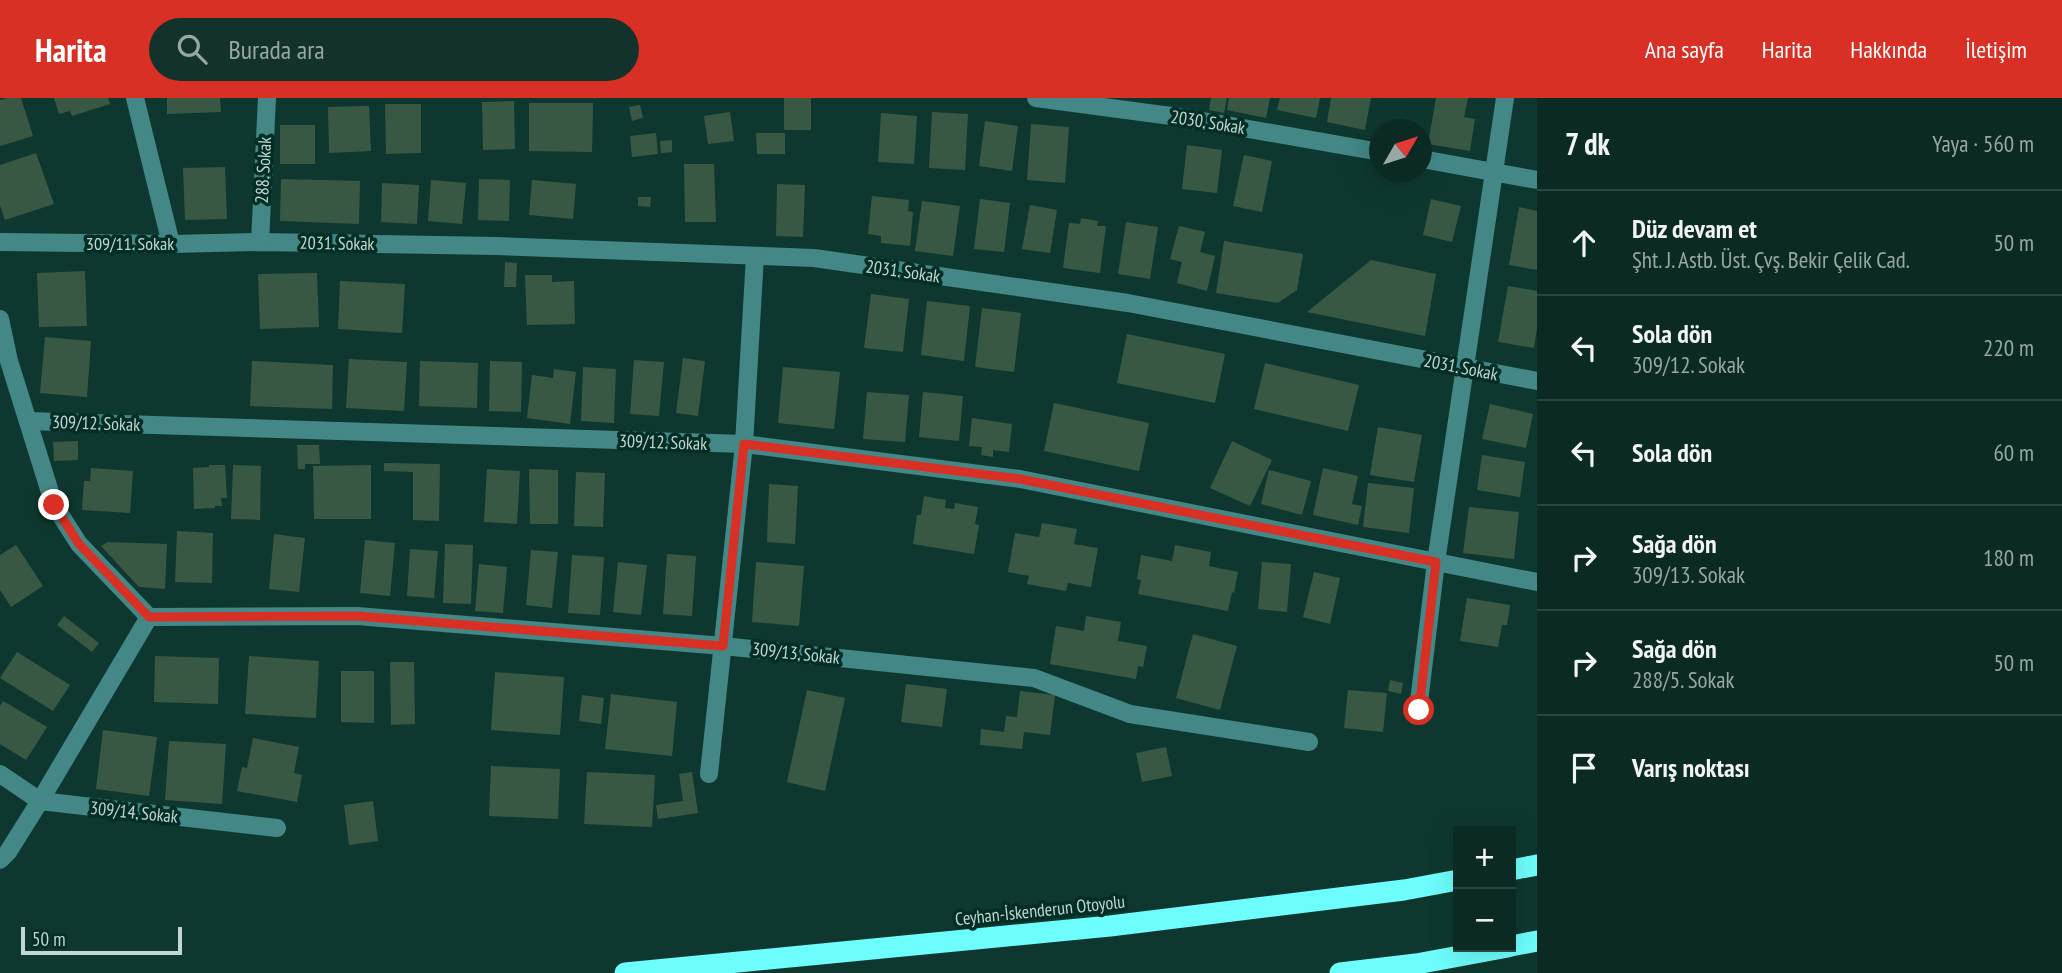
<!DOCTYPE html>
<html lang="tr">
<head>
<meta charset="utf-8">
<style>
	body { margin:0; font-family:"PT Sans Narrow",sans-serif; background:#13322b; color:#f1f3f6 }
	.controls { position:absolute; right:21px; bottom:21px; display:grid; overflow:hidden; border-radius:0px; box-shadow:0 7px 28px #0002 }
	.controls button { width:63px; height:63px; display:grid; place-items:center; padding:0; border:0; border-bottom:2px solid #2a4641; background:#0a2a23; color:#f1f3f6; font:35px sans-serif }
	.compass { position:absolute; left:1369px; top:21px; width:63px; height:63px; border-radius:50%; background:#0a2a23; box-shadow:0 7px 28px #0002; rotate:51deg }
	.scale { position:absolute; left:21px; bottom:18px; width:161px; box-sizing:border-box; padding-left:7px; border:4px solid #c2d7d1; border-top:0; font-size:19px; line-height:24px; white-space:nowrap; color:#c2d7d1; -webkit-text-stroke:5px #022e25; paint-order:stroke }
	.stop { position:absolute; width:21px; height:21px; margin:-16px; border:5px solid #d93025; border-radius:50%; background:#fff }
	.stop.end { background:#d93025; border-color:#fff; box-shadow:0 2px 7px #0008 }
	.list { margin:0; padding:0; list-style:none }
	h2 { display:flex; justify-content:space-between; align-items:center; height:91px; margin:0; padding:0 28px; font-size:30px }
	h2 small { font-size:23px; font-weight:400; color:#99a7a6 }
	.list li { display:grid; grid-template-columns:46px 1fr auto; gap:21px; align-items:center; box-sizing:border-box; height:105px; padding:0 28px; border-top:2px solid #2a4641 }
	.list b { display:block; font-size:26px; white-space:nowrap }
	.list p { margin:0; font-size:23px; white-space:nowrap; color:#99a7a6 }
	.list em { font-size:23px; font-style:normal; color:#99a7a6 }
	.icon { flex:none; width:38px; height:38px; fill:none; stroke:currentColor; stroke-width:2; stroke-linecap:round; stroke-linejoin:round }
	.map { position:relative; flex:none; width:1537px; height:875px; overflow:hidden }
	header { display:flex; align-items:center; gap:42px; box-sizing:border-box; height:98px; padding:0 35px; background:#d93025; color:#fff }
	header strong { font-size:33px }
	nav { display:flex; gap:38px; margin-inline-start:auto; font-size:24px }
	.search { width:490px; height:63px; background:#13322b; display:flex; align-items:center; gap:18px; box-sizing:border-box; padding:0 24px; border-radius:38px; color:#99a7a6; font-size:26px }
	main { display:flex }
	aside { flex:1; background:#0a2a23 }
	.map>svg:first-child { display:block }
</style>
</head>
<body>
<header>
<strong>Harita</strong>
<div class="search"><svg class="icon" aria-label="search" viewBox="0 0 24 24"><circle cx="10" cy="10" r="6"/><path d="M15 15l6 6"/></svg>Burada ara</div>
<nav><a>Ana sayfa</a><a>Harita</a><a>Hakkında</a><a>İletişim</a></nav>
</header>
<main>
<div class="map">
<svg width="1537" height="875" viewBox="0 0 1537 875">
	<rect width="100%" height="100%" fill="#0e382f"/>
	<!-- building -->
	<g fill="#395844">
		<path d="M7 0H21L33 38 0 48V2Z"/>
		<path d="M54 0H108L110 6 72 18 70 13 59 16Z"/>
		<path d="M167 0H220L221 14 167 16Z"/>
		<rect x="784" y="0" width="27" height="32"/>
		<path d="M1211 0H1227L1224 15 1209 12Z"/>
		<path d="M1229 0H1270L1266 20 1227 12Z"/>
		<path d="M1280 0H1320L1316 20 1277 12Z"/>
		<path d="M1331 0H1371L1365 32 1327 24Z"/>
		<path d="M1436 0H1468L1464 19 1475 21 1470 53 1428 46Z"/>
		<path d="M514 3 515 51 483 52 482 4Z"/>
		<path d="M529 5H593L592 54 529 53Z"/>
		<path d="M385 6H421V55L386 56Z"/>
		<path d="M640 7 643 20 632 23 629 9Z"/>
		<path d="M369 8 371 53 329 55 328 9Z"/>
		<path d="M730 14 734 43 708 46 704 18Z"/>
		<path d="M932 14 968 16 965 72 929 70Z"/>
		<path d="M881 15 917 18 914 66 878 64Z"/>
		<path d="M985 23 1018 28 1012 73 979 68Z"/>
		<path d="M1031 26 1069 29 1065 85 1027 82Z"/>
		<rect x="280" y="27" width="35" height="39"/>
		<path d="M656 35 658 56 632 59 630 38Z"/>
		<path d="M756 35H785V56H757Z"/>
		<path d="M672 42V54L661 55 660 43Z"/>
		<path d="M1187 47 1222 52 1217 95 1182 91Z"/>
		<path d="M36 55 54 106 5 122 0 107V67Z"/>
		<path d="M1244 57 1272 63 1262 114 1233 108Z"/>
		<path d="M684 66H714L716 124H685Z"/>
		<path d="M225 69 227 121 185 122 183 70Z"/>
		<path d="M281 81 360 83 359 126 280 123Z"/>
		<path d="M479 81 510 82 509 123 478 122Z"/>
		<path d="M431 82 466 85 462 126 428 123Z"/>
		<path d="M532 82 576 86 573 121 529 117Z"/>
		<path d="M382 85 419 87 417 126 381 124Z"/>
		<path d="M777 86 805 87 803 139 776 138Z"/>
		<path d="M872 98 909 102 908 113 913 114 910 148 881 145V138L868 136Z"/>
		<path d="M638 99H651L650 109 638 108Z"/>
		<path d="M980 101 1010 105 1004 154 974 151Z"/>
		<path d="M1431 101 1461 108 1452 144 1423 137Z"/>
		<path d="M922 103 960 108 953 158 915 153Z"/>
		<path d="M1030 107 1057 112 1050 155 1022 151Z"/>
		<path d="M1519 109 1537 113V172L1509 167Z"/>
		<path d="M1081 120 1098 123 1097 128H1106L1100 175 1063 170 1069 125 1080 126Z"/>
		<path d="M1126 124 1158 129 1150 181 1118 176Z"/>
		<path d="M1179 128 1205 134 1200 154 1215 158 1207 193 1177 185 1182 164 1170 161Z"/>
		<path d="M1224 143 1303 156 1297 192 1278 205 1216 195Z"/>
		<path d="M1371 162 1436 176 1425 238 1307 214Z"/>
		<path d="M505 164 517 165 516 189H504Z"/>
		<path d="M85 173 87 228 39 229 37 175Z"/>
		<path d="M317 175 319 229 260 231 258 176Z"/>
		<path d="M525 177H552V184L574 183 575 226 527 227Z"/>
		<path d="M340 183 405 186 402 235 338 231Z"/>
		<path d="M1508 188 1537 193V230L1534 250 1498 244Z"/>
		<path d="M871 196 909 201 903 254 864 250Z"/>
		<path d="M927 203 970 208 964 263 921 257Z"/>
		<path d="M982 210 1021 215 1014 274 975 269Z"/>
		<path d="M1127 236 1225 256 1215 305 1117 285Z"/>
		<path d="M45 239 91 243 87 299 40 295Z"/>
		<path d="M683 260 705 263 698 318 676 315Z"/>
		<path d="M349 261 407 264 404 313 346 310Z"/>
		<path d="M634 262 664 264 659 318 630 316Z"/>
		<path d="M252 263 333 267 332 311 250 308Z"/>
		<path d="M420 263 478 265 477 310 419 308Z"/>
		<path d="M490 263 522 264 521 314 489 313Z"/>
		<path d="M1265 265 1359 287 1348 333 1254 311Z"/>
		<path d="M583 269 616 271 614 325 581 323Z"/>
		<path d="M783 269 840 274 834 331 778 325Z"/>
		<path d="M554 271 576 274 570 326 527 320 532 277 553 280Z"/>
		<path d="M867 294 909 297 905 344 863 341Z"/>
		<path d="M923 294 963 298 959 343 919 339Z"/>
		<path d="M1054 305 1149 325 1139 373 1044 353Z"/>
		<path d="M1490 306 1533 316 1526 350 1482 341Z"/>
		<path d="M972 320 1012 326 1009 354 993 352V359L981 357 982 349 969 348Z"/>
		<path d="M1378 329 1422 337 1414 384 1370 377Z"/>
		<path d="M78 343V362L54 363 53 344Z"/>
		<path d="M1232 343 1272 362 1250 408 1210 390Z"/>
		<path d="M297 347H319L320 366H305V371H298Z"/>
		<path d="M1482 357 1525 364 1520 399 1477 392Z"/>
		<path d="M384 365 440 366 439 423 413 422V374L384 373Z"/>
		<path d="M209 367H225L227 400H221L222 408H215V410L194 411 193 370 209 369Z"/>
		<path d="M233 367 261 368 260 422 231 421Z"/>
		<path d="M371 367V421H314L313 368Z"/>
		<path d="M91 370 133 373 130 415 82 412 84 383H90Z"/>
		<path d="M1323 370 1358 378 1352 406 1362 408 1358 427 1313 417Z"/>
		<path d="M487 371 520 373 517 426 484 424Z"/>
		<path d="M529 371 558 372V426H530Z"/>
		<path d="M1269 372 1311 383 1302 417 1261 406Z"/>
		<path d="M576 374 605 375 603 429 574 428Z"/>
		<path d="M1368 385 1414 390 1409 435 1363 429Z"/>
		<path d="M769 386 798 388 795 446 767 444Z"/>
		<path d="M924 398 946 402 945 410 954 411 955 405 978 409 975 426 979 427 974 456 913 446 917 417H921Z"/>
		<path d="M1469 409 1519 414 1514 461 1463 455Z"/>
		<path d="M1042 425 1077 431 1074 446 1098 450 1091 489 1068 485 1066 493 1027 486 1029 478 1008 474 1015 435 1039 439Z"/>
		<path d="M177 433 213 435 212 485 175 484Z"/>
		<path d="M274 436 305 440 299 494 269 491Z"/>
		<path d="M365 442 395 445 390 498 360 495Z"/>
		<path d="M108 444 167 446 165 491 139 489 101 448Z"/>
		<path d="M445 446 473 447 471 506 443 505Z"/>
		<path d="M16 447 43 488 11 509 0 492V457Z"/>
		<path d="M1175 447 1211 454 1209 468 1238 474 1234 495 1232 494 1228 513 1138 496 1141 482 1137 481 1141 457 1172 463Z"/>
		<path d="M410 451 438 453 434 500 407 498Z"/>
		<path d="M531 452 558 454 552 510 526 507Z"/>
		<path d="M667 456 696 458 692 518 663 516Z"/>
		<path d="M572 457 604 459 600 517 568 515Z"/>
		<path d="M618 464 647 467 641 517 613 514Z"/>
		<path d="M756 464 804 468 799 528 752 524Z"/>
		<path d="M1262 464 1291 466 1287 514 1258 511Z"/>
		<path d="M479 466 507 469 503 515 475 513Z"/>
		<path d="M1314 474 1340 480 1330 526 1303 519Z"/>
		<path d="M1467 500 1510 507 1507 527H1502L1498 549 1460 543Z"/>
		<path d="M64 518 99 545 92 554 57 527Z"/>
		<path d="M1086 518 1121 524 1118 543 1147 548 1143 569 1138 568 1136 581 1050 566 1056 528 1084 533Z"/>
		<path d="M1193 536 1237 548 1220 612 1176 600Z"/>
		<path d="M17 554 70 587 53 613 0 580Z"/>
		<path d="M155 558 219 560 218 606 154 604Z"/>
		<path d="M249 558 319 563 316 620 245 616Z"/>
		<path d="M390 564H414L415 626 391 627Z"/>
		<path d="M341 573H374V625L341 624Z"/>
		<path d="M495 574 564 579 560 637 491 632Z"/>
		<path d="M1390 582 1403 585 1401 596 1388 593Z"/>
		<path d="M906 586 947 591 942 629 901 624Z"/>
		<path d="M807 592 845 600 825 693 787 684Z"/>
		<path d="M1348 592 1387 595 1383 634 1344 630Z"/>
		<path d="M1020 593 1055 597 1050 637 1024 634 1022 651 980 647 981 631 1004 634 1006 618 1017 619Z"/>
		<path d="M611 596 677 604 672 658 605 651Z"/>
		<path d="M582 597 604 600 601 626 579 623Z"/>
		<path d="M3 603 47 629 26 662 0 646V608Z"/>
		<path d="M103 632 157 639 149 698 96 691Z"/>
		<path d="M253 640 299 649 294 675 302 677 297 704 237 693 242 669 247 670Z"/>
		<path d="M169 643 226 646 222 706 165 702Z"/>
		<path d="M1166 649 1172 678 1142 684 1136 655Z"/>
		<path d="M491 668 560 671 558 721 489 718Z"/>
		<path d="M587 674 655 677 652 729 584 726Z"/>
		<path d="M692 674 698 715 658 721 656 707 683 703 679 676Z"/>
		<path d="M373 703 378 743 349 747 344 707Z"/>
	</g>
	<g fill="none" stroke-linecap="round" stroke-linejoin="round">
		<!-- minor -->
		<g stroke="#438887" stroke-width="18">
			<path d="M135 0 171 146"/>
			<path d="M1036 0 1186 20 1380 54"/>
			<path d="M1422 61 1537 82"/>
			<path d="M0 144 171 146 260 144 496 148 814 160 1128 205 1537 283"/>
			<path d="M260 144 267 0"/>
			<path d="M0 221 9 263 54 407 79 446 149 519"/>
			<path d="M28 323 744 346 1020 381 1537 484"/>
			<path d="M149 519 357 518 723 548 1034 580 1130 616 1309 644"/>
			<path d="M1418 612 1436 464 1505 0"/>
			<path d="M0 676 40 703 277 730"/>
			<path d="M709 676 744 346 755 158"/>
			<path d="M0 762 8 754 40 703 149 519"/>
		</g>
		<!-- highway -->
		<g stroke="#6dfdfc" stroke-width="21">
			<path d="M1511 772 1537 767"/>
			<path d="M1511 848 1537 843"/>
			<path d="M625 875 1110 828 1404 792 1458 782"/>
			<path d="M1340 875 1416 866 1508 849"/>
		</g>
	</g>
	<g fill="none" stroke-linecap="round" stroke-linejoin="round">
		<!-- route -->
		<path stroke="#d93025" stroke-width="9" d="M54 407 79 446 149 519 357 518 723 548 744 346 1020 381 1436 464 1419 612"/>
	</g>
	<g text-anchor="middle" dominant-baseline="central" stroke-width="7" stroke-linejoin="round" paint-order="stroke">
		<!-- street labels -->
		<g font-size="18" fill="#c2d7d1" stroke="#022e25">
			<text transform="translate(1208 24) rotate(9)">2030. Sokak</text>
			<text transform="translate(263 72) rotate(-87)">288. Sokak</text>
			<text x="130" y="145">309/11. Sokak</text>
			<text transform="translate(337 145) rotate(1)">2031. Sokak</text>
			<text transform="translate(903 173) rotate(8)">2031. Sokak</text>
			<text transform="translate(1461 269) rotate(11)">2031. Sokak</text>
			<text transform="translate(96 325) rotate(2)">309/12. Sokak</text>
			<text transform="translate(663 344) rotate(2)">309/12. Sokak</text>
			<text transform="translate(796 555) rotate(6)">309/13. Sokak</text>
			<text transform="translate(134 714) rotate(6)">309/14. Sokak</text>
			<text transform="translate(1040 812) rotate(-6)">Ceyhan-İskenderun Otoyolu</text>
		</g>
	</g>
</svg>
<div class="controls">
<button>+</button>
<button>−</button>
</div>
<svg class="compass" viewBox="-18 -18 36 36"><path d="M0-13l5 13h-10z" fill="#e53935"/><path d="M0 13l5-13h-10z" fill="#99a7a6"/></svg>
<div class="scale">50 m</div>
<div class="stop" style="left:1419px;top:612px"></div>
<div class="stop end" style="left:54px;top:407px"></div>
</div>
<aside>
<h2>7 dk<small>Yaya · 560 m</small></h2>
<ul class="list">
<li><svg class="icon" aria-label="ahead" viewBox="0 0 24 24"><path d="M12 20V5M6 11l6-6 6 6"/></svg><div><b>Düz devam et</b><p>Şht. J. Astb. Üst. Çvş. Bekir Çelik Cad.</p></div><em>50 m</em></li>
<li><svg class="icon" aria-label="left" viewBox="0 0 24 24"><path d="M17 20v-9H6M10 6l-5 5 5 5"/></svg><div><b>Sola dön</b><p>309/12. Sokak</p></div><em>220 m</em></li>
<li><svg class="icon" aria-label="left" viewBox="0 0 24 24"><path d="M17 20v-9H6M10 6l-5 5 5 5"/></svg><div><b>Sola dön</b></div><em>60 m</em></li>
<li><svg class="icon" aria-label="right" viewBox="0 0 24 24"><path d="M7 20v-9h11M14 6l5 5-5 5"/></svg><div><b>Sağa dön</b><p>309/13. Sokak</p></div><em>180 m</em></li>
<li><svg class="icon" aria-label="right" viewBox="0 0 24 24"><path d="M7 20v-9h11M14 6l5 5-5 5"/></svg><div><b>Sağa dön</b><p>288/5. Sokak</p></div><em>50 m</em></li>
<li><svg class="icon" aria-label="arrive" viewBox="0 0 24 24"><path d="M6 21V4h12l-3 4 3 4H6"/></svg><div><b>Varış noktası</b></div></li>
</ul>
</aside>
</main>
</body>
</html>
